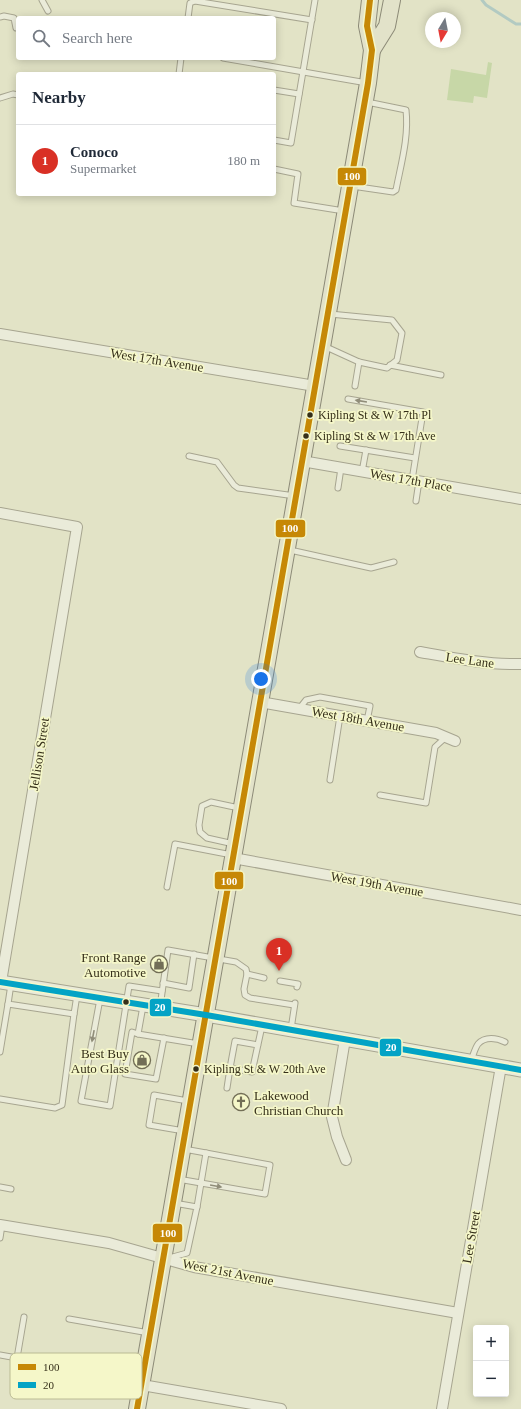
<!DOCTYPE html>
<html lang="en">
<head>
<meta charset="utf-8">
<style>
	body { margin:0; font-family:Georgia,serif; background:#f6f6f7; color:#1f2937 }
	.controls { position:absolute; right:12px; bottom:12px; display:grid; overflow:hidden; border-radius:4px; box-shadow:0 2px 10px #0003 }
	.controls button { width:36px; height:36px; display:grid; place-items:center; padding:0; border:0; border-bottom:1px solid #e0e1e3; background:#fff; color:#1f2937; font:20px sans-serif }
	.compass { position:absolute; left:425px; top:12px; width:36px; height:36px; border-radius:50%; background:#fff; box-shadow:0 2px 10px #0003; rotate:190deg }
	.you { position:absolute; left:261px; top:679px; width:14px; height:14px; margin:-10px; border:3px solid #fff; border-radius:50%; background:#1a73e8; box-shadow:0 0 0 6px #1a73e833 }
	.badge { display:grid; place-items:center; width:26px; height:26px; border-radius:50%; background:#d93025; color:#fff; font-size:13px; font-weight:700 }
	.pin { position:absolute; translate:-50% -33px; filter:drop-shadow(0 1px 2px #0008) }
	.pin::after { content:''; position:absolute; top:21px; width:14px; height:12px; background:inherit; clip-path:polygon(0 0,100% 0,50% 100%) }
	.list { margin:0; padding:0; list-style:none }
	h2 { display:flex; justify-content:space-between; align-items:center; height:52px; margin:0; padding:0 16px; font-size:17px }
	h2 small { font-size:13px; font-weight:400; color:#747a83 }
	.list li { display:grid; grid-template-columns:26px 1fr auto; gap:12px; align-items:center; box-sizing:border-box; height:72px; padding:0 16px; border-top:1px solid #e0e1e3 }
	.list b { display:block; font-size:15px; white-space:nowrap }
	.list p { margin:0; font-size:13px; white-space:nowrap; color:#747a83 }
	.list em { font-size:13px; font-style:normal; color:#747a83 }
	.icon { flex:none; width:22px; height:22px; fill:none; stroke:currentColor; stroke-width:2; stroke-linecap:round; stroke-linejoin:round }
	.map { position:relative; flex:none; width:521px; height:1409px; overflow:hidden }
	.search { position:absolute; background:#fff; box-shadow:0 2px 10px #0003; left:16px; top:16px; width:260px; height:44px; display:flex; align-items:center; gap:10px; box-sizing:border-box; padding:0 14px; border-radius:4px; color:#747a83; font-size:15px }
	.panel { position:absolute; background:#fff; box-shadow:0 2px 10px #0003; left:16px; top:72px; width:260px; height:124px; border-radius:4px }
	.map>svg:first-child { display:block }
</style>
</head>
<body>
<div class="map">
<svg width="521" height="1409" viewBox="0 0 521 1409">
	<rect width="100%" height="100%" fill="#e2e3c6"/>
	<!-- green -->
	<path fill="#c7d7a7" d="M488 62 492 63 487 98 474 96 473 103 447 100 451 69 486 75Z"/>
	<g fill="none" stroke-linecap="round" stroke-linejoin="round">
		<!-- stream -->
		<path stroke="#b2cac2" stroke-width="3" d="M482 0 486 5 516 24H521"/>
		<!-- service casing -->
		<g stroke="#a7a590" stroke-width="7">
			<g id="service">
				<path d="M42 0 48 11"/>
				<path d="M195 1 312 20"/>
				<path d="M0 17 4 16 14 18 16 28H18"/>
				<path d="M188 18 190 3 197 0"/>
				<path d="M223 58 367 83"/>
				<path d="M179 74 181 58"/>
				<path d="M274 90 299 94"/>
				<path d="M0 98 13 94 18 95"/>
				<path d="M274 140 291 143 315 0"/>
				<path d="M274 169 298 174 294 203 344 211"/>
				<path d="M352 186 393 192 396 190C401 164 409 137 406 110L367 102"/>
				<path d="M324 346 359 362 387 368 397 360 402 333 392 320 330 314"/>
				<path d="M390 365 441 375"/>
				<path d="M355 386 359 362"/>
				<path d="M348 399 423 412 412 480"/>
				<path d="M340 446 415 458"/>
				<path d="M189 456 217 462 234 485 238 488 295 496"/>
				<path d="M362 472 366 450"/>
				<path d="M338 488 341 468"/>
				<path d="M416 501 419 481"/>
				<path d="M290 550 371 568 394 562"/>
				<path d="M299 709 306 700 320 697 370 706 367 721"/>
				<path d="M330 780 340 716"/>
				<path d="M380 795 426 803 435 747 446 737"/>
				<path d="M234 844 207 838 200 832 199 825 202 806 211 802 239 808"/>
				<path d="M167 887 175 844 232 855"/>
				<path d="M247 974 264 978"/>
				<path d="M280 981 298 984 297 987"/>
				<path d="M163 983 189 988 194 954"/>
				<path d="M11 984 8 1004 74 1014 77 995"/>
				<path d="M100 999 81 1101 110 1106 129 986 162 991"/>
				<path d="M143 1006 138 1034 199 1044"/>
				<path d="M160 1007 168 950 236 962 246 969 247 974 244 989 245 995 250 998 294 1005"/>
				<path d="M291 1029 295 1003"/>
				<path d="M138 1034 132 1032 125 1074 156 1079 164 1038"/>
				<path d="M258 1045 235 1041 230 1068 252 1072 262 1026"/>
				<path d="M0 1052 8 1004"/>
				<path d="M471 1060C473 1056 475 1048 478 1044 485 1036 497 1038 505 1042"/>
				<path d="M227 1088 230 1068"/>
				<path d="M0 1099 55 1108 62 1105 74 1014"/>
				<path d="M184 1131 149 1125 154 1095 188 1101"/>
				<path d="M184 1149 206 1153"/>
				<path d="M178 1179 201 1183 206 1153 270 1165 265 1194 201 1183 197 1207"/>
				<path d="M0 1187 11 1189"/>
				<path d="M0 1238 2 1225"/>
				<path d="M169 1258 187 1253 197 1207 174 1203"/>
				<path d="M69 1319 149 1333"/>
				<path d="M0 1355 17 1358 24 1317"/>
			</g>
		</g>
		<!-- minor casing -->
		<g stroke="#a7a590" stroke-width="12">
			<g id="minor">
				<path d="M0 334 315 386"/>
				<path d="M302 461 521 499"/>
				<path d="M0 513 77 527 1 982"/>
				<path d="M420 652C453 658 487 665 521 664"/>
				<path d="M260 702 436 733 455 741"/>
				<path d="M233 858 521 910"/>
				<path d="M345 1039 332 1117 337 1137 346 1160"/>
				<path d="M0 1225 109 1243 194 1267 458 1313"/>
				<path d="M142 1385 281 1409"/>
				<path d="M442 1409 501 1066"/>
			</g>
		</g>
		<!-- tertiary casing -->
		<g stroke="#a7a590" stroke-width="15">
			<path id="tertiary" d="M0 982 206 1015 521 1070"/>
		</g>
		<!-- primary casing -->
		<g stroke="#8c8a77" stroke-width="18">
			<g id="primary">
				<path d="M372 50 387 26 392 0"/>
				<path d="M137 1409 368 83 372 50 367 26 370 0"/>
			</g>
		</g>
		<!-- service -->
		<use href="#service" stroke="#eaebd9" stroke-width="5"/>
		<!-- minor -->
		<use href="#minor" stroke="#eaebd9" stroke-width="10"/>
		<!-- tertiary -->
		<use href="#tertiary" stroke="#eaebd9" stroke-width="13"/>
		<!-- primary -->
		<use href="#primary" stroke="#e2e2c9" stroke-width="16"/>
		<!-- bus-1 casing -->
		<g stroke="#f5f7c9" stroke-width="9">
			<path id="bus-1" d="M137 1409 368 83 372 50 367 26 370 0"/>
		</g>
		<!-- bus-2 casing -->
		<g stroke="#f5f7c9" stroke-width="9">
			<path id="bus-2" d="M0 982 206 1015 521 1070"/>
		</g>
		<!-- bus-1 -->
		<use href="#bus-1" stroke="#c68806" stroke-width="6"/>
		<!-- bus-2 -->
		<use href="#bus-2" stroke="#03a3c5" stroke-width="6"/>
	</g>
	<!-- one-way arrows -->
	<defs><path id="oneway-solid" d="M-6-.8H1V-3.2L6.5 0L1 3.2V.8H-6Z"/></defs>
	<g fill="#908d79">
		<use href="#oneway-solid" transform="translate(361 401) rotate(-171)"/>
		<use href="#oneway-solid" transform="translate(93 1036) rotate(101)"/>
		<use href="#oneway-solid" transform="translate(216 1186) rotate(10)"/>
	</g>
	<!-- icons -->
	<defs>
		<g id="shop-ring" transform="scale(0.9)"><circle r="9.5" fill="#f5f7c9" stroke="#726e56" stroke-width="1.5"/><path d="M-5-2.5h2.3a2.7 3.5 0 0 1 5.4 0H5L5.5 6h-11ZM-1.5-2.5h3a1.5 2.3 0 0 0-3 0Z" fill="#726e56"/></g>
		<g id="church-ring" transform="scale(0.9)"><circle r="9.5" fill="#f5f7c9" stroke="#726e56" stroke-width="1.5"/><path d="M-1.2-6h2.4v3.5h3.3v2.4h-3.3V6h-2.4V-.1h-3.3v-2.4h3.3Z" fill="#726e56"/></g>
	</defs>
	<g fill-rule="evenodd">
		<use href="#shop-ring" x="159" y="964"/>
		<use href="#shop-ring" x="142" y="1060"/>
		<use href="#church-ring" x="241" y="1102"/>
	</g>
	<!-- markers -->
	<g fill="#352f19" stroke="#f5f7c9" stroke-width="1.5">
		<circle cx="310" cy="415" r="3.5"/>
		<circle cx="306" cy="436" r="3.5"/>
		<circle cx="126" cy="1002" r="3.5"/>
		<circle cx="196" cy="1069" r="3.5"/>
	</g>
	<g text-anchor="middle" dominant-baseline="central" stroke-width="3.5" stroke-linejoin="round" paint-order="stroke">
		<!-- bus labels -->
		<g font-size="12" fill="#352f19" stroke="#f5f7c9" text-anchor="start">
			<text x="318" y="415">Kipling St &amp; W 17th Pl</text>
			<text x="314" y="436">Kipling St &amp; W 17th Ave</text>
			<text x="204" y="1069">Kipling St &amp; W 20th Ave</text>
		</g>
		<!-- street labels -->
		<g font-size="13" fill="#352f19" stroke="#f5f7c9">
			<text transform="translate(157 360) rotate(9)">West 17th Avenue</text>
			<text transform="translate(411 480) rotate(10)">West 17th Place</text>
			<text transform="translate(470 660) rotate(8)">Lee Lane</text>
			<text transform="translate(358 719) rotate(10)">West 18th Avenue</text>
			<text transform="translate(39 754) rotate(-81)">Jellison Street</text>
			<text transform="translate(377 884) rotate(10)">West 19th Avenue</text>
			<text transform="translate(471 1237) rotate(-80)">Lee Street</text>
			<text transform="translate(228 1272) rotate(11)">West 21st Avenue</text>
		</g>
		<!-- poi labels -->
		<g font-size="13" fill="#352f19" stroke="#f5f7c9" text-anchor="end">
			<text x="146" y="957">Front Range<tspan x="146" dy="15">Automotive</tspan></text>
			<text x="129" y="1053">Best Buy<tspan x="129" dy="15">Auto Glass</tspan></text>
			<text x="254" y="1095" text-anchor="start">Lakewood<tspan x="254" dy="15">Christian Church</tspan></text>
		</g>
	</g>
	<!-- legend -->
	<rect x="10" y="1353" width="132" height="46" rx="6" fill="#f5f7c9" stroke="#bbbb94" stroke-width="1"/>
	<rect x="18" y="1364" width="18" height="6" fill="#c68806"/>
	<rect x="18" y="1382" width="18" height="6" fill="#03a3c5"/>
	<g font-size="11" fill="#352f19">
		<text x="43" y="1371">100</text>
		<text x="43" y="1389">20</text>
	</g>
	<g stroke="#f5f7c9" stroke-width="1.5">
		<rect x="337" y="167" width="30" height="19" rx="4" fill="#c68806"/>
		<rect x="275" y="519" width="31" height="19" rx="4" fill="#c68806"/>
		<rect x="214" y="871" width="30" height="19" rx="4" fill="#c68806"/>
		<rect x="149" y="998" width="23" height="19" rx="4" fill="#03a3c5"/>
		<rect x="379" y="1038" width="23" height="19" rx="4" fill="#03a3c5"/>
		<rect x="152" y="1223" width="31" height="20" rx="4" fill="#c68806"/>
	</g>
	<g font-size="11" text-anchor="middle" font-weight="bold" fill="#fff">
		<text x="352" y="180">100</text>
		<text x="290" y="532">100</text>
		<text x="229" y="885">100</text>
		<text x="160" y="1011">20</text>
		<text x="391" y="1051">20</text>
		<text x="168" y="1237">100</text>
	</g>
</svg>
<div class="controls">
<button>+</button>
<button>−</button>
</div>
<svg class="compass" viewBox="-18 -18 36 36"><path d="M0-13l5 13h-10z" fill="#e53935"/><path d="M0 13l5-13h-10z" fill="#747a83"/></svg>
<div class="you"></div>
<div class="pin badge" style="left:279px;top:971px">1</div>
<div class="search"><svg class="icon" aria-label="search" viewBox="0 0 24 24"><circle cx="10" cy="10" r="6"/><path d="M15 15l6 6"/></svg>Search here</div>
<section class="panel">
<h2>Nearby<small></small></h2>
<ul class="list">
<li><span class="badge">1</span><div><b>Conoco</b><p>Supermarket</p></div><em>180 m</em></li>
</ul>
</section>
</div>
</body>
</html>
